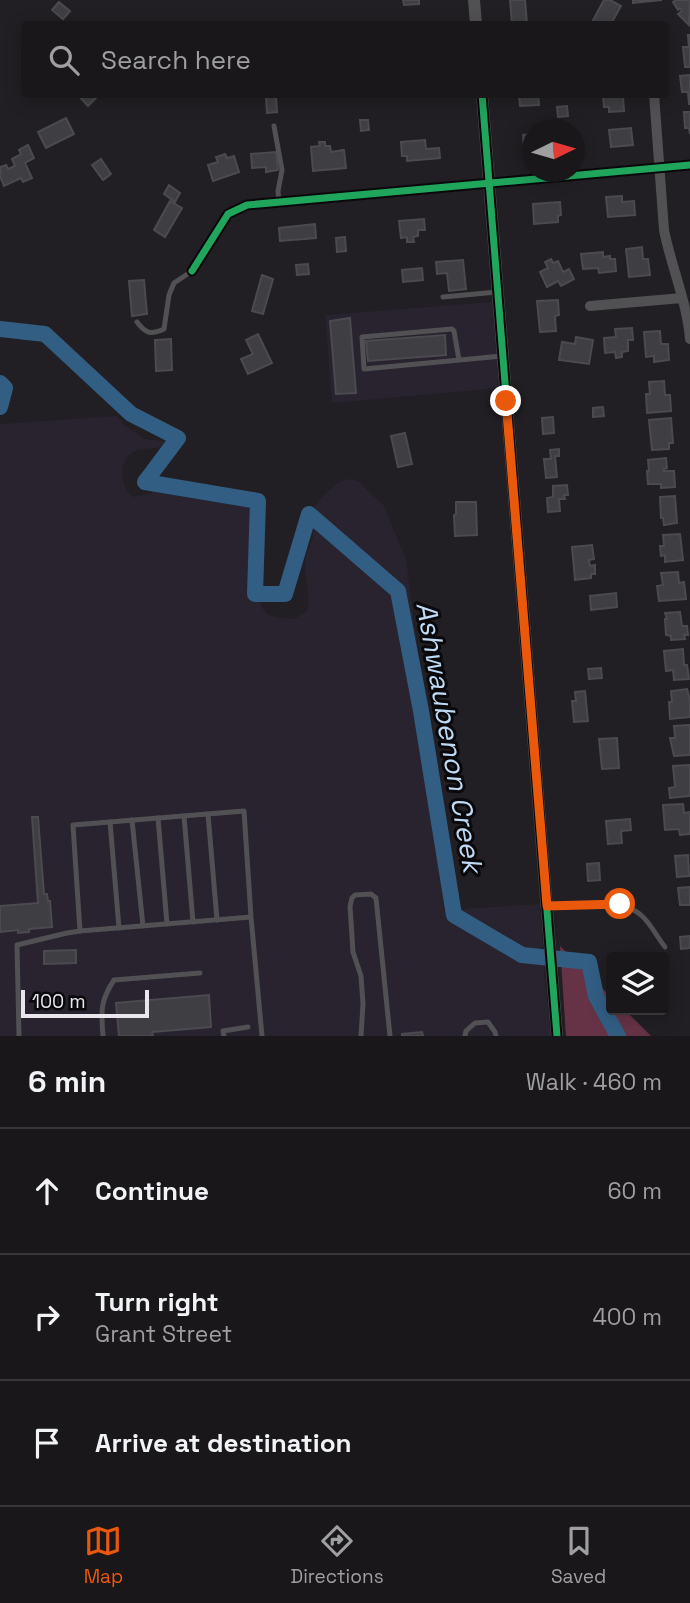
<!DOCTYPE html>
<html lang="en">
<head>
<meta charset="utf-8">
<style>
	body { margin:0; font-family:"Space Grotesk",sans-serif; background:#222023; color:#f1f3f6 }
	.controls { position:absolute; right:21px; bottom:21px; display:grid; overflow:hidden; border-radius:7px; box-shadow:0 4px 18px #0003 }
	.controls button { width:63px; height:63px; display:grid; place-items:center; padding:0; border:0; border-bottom:2px solid #373639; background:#19171a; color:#f1f3f6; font:35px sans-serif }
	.compass { position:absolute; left:522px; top:119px; width:63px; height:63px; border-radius:50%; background:#19171a; box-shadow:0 4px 18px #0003; rotate:85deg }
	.scale { position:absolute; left:21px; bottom:18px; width:128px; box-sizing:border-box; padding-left:7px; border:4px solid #e9e7ec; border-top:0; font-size:19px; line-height:24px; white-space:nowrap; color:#e9e7ec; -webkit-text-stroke:5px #09080b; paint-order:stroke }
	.stop { position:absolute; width:21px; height:21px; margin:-16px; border:5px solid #ea580c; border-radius:50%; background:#fff }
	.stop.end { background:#ea580c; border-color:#fff; box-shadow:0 2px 7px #0008 }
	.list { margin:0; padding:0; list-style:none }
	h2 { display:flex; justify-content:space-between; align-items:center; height:91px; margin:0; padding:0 28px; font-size:30px }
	h2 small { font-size:23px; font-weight:400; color:#9f9fa2 }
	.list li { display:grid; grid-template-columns:46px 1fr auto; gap:21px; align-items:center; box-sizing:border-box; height:126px; padding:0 28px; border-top:2px solid #373639 }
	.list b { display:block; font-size:26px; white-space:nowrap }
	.list p { margin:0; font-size:23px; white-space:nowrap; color:#9f9fa2 }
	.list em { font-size:23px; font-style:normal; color:#9f9fa2 }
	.icon { flex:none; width:38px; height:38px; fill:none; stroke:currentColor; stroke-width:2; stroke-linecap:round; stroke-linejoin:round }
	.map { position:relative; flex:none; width:690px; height:1036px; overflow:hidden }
	.search { position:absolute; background:#19171a; box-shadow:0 4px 18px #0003; left:21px; right:21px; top:21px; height:77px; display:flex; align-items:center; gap:18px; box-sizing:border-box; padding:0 24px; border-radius:7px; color:#9f9fa2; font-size:26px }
	.sheet { height:469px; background:#19171a }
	nav { display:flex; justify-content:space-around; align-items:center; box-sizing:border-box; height:98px; border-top:2px solid #373639; background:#19171a; font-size:19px; color:#9f9fa2 }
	nav a { display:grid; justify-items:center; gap:4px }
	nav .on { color:#ea580c }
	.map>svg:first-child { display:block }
</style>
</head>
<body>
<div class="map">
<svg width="690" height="1036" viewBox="0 0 690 1036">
	<rect width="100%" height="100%" fill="#211f23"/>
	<!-- built -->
	<g fill="#28232e">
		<path d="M493 302 500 388 332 403 325 315Z"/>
		<path d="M118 416 123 424 144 439 167 441 168 444 163 447 137 450 128 456 122 468 123 479 126 490 133 497 148 494 158 490 169 489 252 502 255 504 257 508 254 535 253 569 258 598 262 608 268 615 277 617 294 619 307 611 309 602 305 569 306 555 313 538 314 507 321 498 336 484 344 480 351 479 359 482 384 506 406 559 417 645 425 766 443 877 444 910 540 904 544 970 551 1036H0V424Z"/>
	</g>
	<!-- forest -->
	<path fill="#663346" d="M560 946 611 997V1010H625L651 1036H566Z"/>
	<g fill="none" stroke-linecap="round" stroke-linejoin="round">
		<!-- river -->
		<g stroke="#325e84" stroke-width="16">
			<path d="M0 329 45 334 131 414 178 438 145 482 258 501 255 594H285L309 514 398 591 421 711 454 915 522 955 589 962 596 996 618 1036"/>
			<path d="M0 383 5 388 0 407"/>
		</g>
	</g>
	<!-- building -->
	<g fill="#3f3e42" stroke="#4b4a4e" stroke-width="2">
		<path d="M403 0H419V4L404 5Z"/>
		<path d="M510 0H525L527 24H512Z"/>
		<path d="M604 0H610L621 6 611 24H591Z"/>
		<path d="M633 0H662L633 3Z"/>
		<path d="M676 0H690L689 25 678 14 682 11 680 8 678 10 673 2Z"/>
		<path d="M59 2 70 11 63 19 52 10Z"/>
		<path d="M688 35H690V67H685L683 47H689Z"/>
		<path d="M690 75V104H689L688 92H682L680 76Z"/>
		<path d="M77 94H100L88 106Z"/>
		<path d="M519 94H538L539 105 520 106Z"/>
		<path d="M628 94V97H623L624 111 609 112V107H604L603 95Z"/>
		<path d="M266 97H276L277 112 267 113Z"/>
		<path d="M567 106 568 116 558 117 557 107Z"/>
		<path d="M684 112H690V134L689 128H685Z"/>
		<path d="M66 118 74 134 46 148 38 132Z"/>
		<path d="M360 120H368L369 130 361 131Z"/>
		<path d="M631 128 633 145 611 147 609 130Z"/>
		<path d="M532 134V153L531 154V149H524L523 135Z"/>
		<path d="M425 140 426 149 439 148 440 158 407 161V156H402L401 142Z"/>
		<path d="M319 142H325V146H330L331 152 344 150 346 168 313 171 311 147 320 146Z"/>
		<path d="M28 145 34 158 25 163 32 178 23 182 21 178 4 186 0 176V167L6 165 8 169 15 166 12 159 21 154 19 150Z"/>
		<path d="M276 152 278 170 266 172V167L252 168 251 154Z"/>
		<path d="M225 154 227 158 234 156 239 172 213 181 208 165 218 162 216 157Z"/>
		<path d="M101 159 111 174 103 180 92 165Z"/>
		<path d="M169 185 180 193 175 202 164 194Z"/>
		<path d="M622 196V202L634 201 635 215 608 217 606 197Z"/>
		<path d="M170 201 182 208 165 237 154 230Z"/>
		<path d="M560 202 561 215 558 216V222L534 224 533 204Z"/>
		<path d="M424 219 425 230H418V236L413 237 414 242H407V237L401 238 399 221Z"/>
		<path d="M315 224 316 238 280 241 279 228Z"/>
		<path d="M345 237 346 251 337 252 336 238Z"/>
		<path d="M642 247 643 259H648L650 275 629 277 626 249Z"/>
		<path d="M603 252V257L610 256V259H615L616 271 599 273 598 268 583 269 581 254Z"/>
		<path d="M551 259 553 263 558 261 563 272 569 269 574 279 561 286 558 281 547 287 540 272 548 268 545 262Z"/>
		<path d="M463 260 466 289 449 291 447 273 437 274 436 262Z"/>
		<path d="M308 264 309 274 297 275 296 265Z"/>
		<path d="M422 268 423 280 403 282 402 270Z"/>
		<path d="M262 275 273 279 263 314 252 311Z"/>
		<path d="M144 280 147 314 132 316 129 281Z"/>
		<path d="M558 300 559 315 555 316 556 331 540 332 537 301Z"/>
		<path d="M350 318 356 393 336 394 330 321Z"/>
		<path d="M632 328 633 340H628V351L622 352V357L616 358 615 352 605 353 604 338 616 337 615 329Z"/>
		<path d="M660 331 661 344H668L669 360 654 362V356L646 357 644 332Z"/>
		<path d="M258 334 272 363 248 374 241 359 253 354 246 340Z"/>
		<path d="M445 335 446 355 368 361 366 341Z"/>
		<path d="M576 337 593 340 589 364 559 360 562 342 575 344Z"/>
		<path d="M171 339 172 370 156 371 155 340Z"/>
		<path d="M664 381 665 395H670L671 411 647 413 646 394H650L649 382Z"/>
		<path d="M603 407 604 416 593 417V408Z"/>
		<path d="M553 417 554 433 543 434 542 418Z"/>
		<path d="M671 418 673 443H669V449L652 450 649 420Z"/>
		<path d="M405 433 412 464 398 467 391 436Z"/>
		<path d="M559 449V456H555L557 477 546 478 544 459H551L550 450Z"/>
		<path d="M666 458 667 468 664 469V471H674L675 487 661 488V484H648L647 471H649L648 460Z"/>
		<path d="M567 485 568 495H564L565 499H559L560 511 548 512 547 498 553 497V486Z"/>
		<path d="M675 496 677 523 664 525 663 518H661L660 497Z"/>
		<path d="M456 502H476L477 535 455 536 454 515 456 514Z"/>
		<path d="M680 534 683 560 665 562V555L661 556 660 546H664L663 535Z"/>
		<path d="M592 545 594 559 589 560 590 566 595 565V574H591V578L575 580 572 547Z"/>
		<path d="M678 572 679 583 684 582 686 599 659 601 657 586 663 585 661 573Z"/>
		<path d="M616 593 617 607 591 610 590 596Z"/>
		<path d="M680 612 682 626H687L688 635H684L685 639 671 640V636L666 635 665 619H667L665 613Z"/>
		<path d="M683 649 684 665H687L689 679 674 680 673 670 666 671 664 651Z"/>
		<path d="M601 668 602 678 589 679 588 669Z"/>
		<path d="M687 689 690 700V717L670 719 669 702H672L671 691Z"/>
		<path d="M585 691 588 721 574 722 572 701H576L575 692Z"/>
		<path d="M690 725V755L674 756 670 738H675L674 726Z"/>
		<path d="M617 738 619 768 602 769 599 739Z"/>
		<path d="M690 765V796L670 798 669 788 675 787 673 766Z"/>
		<path d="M683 804 684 813 690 812V834L680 835 679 829 665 830 663 805Z"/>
		<path d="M32 817H38L44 894H47L48 901H50L52 927 29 929V932L18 933V930L0 932V906L38 903Z"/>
		<path d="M630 819 631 830 621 831 622 843 608 844 606 821Z"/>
		<path d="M688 855 689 876 677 877 675 856Z"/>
		<path d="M599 863 600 880 588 881 587 864Z"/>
		<path d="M690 887V905H680L678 888Z"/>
		<path d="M690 936V948L681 949 680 937Z"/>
		<path d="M76 950V963L44 964V951Z"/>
		<path d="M209 995 211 1027 152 1032 153 1036H119L116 1003Z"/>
		<path d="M422 1032 423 1036H402V1034Z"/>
	</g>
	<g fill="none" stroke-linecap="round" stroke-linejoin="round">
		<!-- service -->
		<g stroke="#515053" stroke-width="5">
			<path d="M274 126 282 170 278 191 279 202"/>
			<path d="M443 297 497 292"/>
			<path d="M137 322C146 334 151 335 164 329L169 295 174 283 192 271"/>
			<path d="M459 360 454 331 452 329 362 337 364 369 502 356"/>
			<path d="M208 814 217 920"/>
			<path d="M184 816 193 922"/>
			<path d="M158 818 167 924"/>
			<path d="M132 820 143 926"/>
			<path d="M110 822 119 928"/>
			<path d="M547 906C574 905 621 896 642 916 651 924 657 937 665 947"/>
			<path d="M251 917 80 931 73 825 244 811 251 917 262 1036"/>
			<path d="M19 1036 17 945 67 933 80 931"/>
			<path d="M103 1036C101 1012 100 1001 114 980L200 973"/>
			<path d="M224 1036 223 1031 248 1027"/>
			<path d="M361 1036 363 1004 361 976 353 952 350 906 352 898 355 895 371 894 376 898 390 1036"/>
			<path d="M465 1036 466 1031 475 1023 488 1022 495 1032 496 1036"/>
		</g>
		<!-- minor -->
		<g stroke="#515053" stroke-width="10">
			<path d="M654 94 664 230C671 266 687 302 690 339"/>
			<path d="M192 271 228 214 247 205 690 165"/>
			<path d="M590 306 682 298"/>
		</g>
		<!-- tertiary -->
		<g stroke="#515053" stroke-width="12">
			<path d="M474 0 476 24"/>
			<path d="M482 94 557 1036"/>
		</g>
		<!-- cycleway casing -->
		<g stroke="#09080b" stroke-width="11">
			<g id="cycleway">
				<path d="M482 94 557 1036"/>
				<path d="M192 271 228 214 247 205 690 165"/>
			</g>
		</g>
		<!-- cycleway -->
		<use href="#cycleway" stroke="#20a55d" stroke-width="7"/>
	</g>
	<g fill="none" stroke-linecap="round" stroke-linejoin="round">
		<!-- route -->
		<path stroke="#ea580c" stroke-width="9" d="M506 401 547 906 620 904"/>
	</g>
	<g text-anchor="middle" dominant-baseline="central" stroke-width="6" stroke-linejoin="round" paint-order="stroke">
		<!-- water labels -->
		<g font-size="28" font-style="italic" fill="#bfdaf4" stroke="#09080b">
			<text transform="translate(450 737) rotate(80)">Ashwaubenon Creek</text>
		</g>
	</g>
</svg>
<div class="controls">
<button><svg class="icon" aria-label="layers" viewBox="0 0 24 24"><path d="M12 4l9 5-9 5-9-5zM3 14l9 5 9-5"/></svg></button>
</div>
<svg class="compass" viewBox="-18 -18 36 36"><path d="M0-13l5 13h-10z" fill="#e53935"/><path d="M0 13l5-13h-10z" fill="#9f9fa2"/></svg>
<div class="scale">100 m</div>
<div class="stop" style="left:620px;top:904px"></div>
<div class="stop end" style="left:506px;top:401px"></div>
<div class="search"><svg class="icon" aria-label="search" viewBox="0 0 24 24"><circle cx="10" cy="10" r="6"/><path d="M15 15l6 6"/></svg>Search here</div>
</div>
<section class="sheet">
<h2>6 min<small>Walk · 460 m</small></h2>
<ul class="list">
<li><svg class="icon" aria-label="ahead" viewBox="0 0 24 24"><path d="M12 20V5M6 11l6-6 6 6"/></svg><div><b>Continue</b></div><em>60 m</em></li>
<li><svg class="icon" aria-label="right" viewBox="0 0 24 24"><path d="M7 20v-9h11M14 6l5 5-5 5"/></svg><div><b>Turn right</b><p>Grant Street</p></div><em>400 m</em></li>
<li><svg class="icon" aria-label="arrive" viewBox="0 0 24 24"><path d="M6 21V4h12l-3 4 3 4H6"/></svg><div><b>Arrive at destination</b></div></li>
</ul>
</section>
<nav>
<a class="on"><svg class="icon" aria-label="map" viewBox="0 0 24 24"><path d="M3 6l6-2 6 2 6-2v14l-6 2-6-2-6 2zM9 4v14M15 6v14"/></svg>Map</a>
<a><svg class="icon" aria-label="directions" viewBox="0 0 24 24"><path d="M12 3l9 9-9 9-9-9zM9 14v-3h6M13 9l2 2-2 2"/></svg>Directions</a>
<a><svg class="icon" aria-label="saved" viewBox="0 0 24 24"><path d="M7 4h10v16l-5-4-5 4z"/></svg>Saved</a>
</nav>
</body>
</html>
